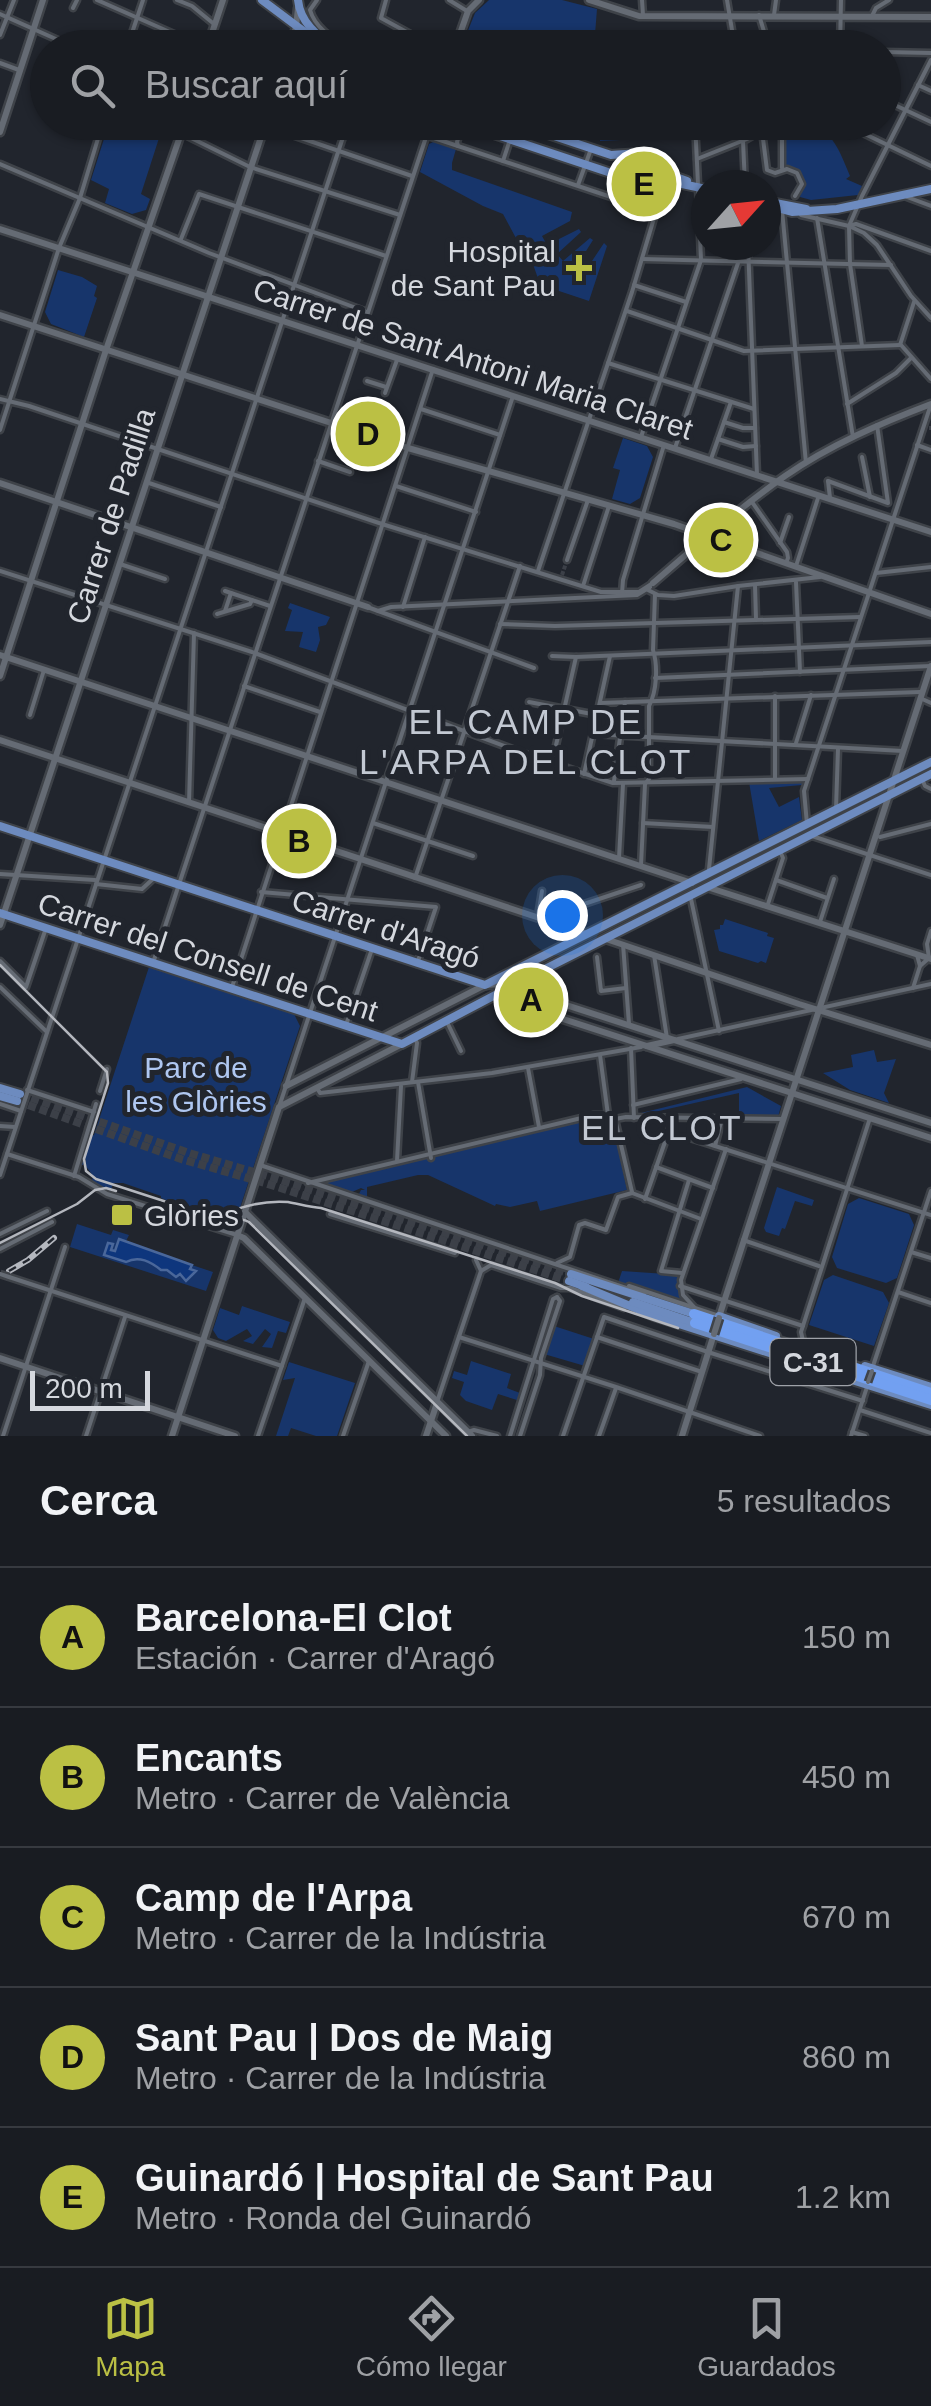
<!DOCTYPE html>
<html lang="es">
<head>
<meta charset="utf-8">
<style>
	body { margin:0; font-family:Helvetica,sans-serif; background:#26292f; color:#f1f3f6 }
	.compass { position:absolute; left:691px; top:170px; width:90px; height:90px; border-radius:50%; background:#191c22; box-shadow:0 2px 8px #0004; rotate:63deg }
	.scale { position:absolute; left:30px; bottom:25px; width:120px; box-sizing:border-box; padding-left:10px; border:5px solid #d5d8de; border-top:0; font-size:28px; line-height:35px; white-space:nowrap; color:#d5d8de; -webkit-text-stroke:8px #21252d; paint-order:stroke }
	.you { position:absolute; left:562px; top:915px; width:35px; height:35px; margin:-25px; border:8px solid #fff; border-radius:50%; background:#1a73e8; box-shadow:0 0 0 15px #1a73e833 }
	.badge { display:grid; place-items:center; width:65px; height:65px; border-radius:50%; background:#bbc044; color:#111; font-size:32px; font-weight:700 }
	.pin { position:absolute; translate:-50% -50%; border:5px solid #fff; box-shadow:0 2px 10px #0006 }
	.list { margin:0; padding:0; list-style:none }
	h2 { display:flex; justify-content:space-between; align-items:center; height:130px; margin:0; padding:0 40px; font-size:42px }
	h2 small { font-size:32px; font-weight:400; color:#9fa1a5 }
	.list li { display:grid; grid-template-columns:65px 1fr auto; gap:30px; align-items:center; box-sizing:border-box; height:140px; padding:0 40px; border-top:2px solid #373a40 }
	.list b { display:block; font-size:38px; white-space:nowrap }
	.list p { margin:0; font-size:32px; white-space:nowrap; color:#9fa1a5 }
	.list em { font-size:32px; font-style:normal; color:#9fa1a5 }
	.icon { flex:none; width:55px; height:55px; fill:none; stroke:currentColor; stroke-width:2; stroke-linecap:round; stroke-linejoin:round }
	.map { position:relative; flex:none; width:931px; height:1436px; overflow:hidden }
	.search { position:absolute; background:#191c22; box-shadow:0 2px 8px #0004; left:30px; right:30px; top:30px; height:110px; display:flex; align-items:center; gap:25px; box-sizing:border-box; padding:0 35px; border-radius:55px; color:#9fa1a5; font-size:38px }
	.sheet { height:830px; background:#191c22 }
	nav { display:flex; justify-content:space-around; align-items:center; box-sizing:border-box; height:140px; border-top:2px solid #373a40; background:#191c22; font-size:28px; color:#9fa1a5 }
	nav a { display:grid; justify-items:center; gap:5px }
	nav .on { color:#bbc044 }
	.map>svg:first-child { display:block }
</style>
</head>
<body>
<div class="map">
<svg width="931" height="1436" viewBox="0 0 931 1436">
	<rect width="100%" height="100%" fill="#21252d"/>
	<!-- green -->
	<g fill="#17356b">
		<path d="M489 0H562L597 9 594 47 461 48 475 13Z"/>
		<path d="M109 123H175L170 138 160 135 141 194 150 199 146 210 132 214 105 203 109 189 91 180Z"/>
		<path d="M599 123H660L661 138 600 141Z"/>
		<path d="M783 123C827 119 835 139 850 176L846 179 862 186 858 195 811 200 800 197 803 177 799 170 784 167Z"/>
		<path d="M435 141 456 149 452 163V170L572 212 570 221 542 236 547 245 579 229 581 232 557 254 563 261 590 238 593 240 576 267 584 273 604 243 607 246 589 301 559 291 552 295 545 282 540 284 529 253 517 240 503 214 483 206 420 172 429 144Z"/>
		<path d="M58 270 82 277 97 286 94 296 97 298 84 337 51 324 45 312Z"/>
		<path d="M623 438 647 446 653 457 640 498 630 504 612 499 620 470 613 468Z"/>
		<path d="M290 603 330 617 326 625 318 627 320 640 316 652 299 647 303 632 285 631 292 610 288 608Z"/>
		<path d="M749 782H802V785L769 788 779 807 799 797 802 820 759 841Z"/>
		<path d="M725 919 768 933 767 936 774 938 766 963 761 961 758 963 719 951 714 930 720 929V925H723Z"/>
		<path d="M149 967 294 1014 300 1026 235 1223 228 1221 226 1224 184 1211 164 1208 166 1200 161 1198V1196L123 1183H113L110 1193 108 1192 92 1181 93 1176 85 1165 86 1158 83 1165H80L87 1137 94 1135Z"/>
		<path d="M874 1050 877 1062 896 1059 884 1093 889 1103 850 1090 823 1073 853 1067 851 1055Z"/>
		<path d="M747 1087 781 1106 778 1117H739V1093L641 1115V1113Z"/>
		<path d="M599 1117 613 1124 627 1190 540 1211 537 1201 510 1207 496 1204 495 1206 428 1175H418L367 1187V1197L359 1194 361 1190H365L361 1188 352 1192 321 1182Z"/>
		<path d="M777 1187 814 1200 812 1206 795 1201 785 1229 782 1228 779 1236 766 1232 764 1228Z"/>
		<path d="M859 1198 909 1214 914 1225 897 1278 886 1283 837 1268 832 1257 848 1204Z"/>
		<path d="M77 1224 111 1235 113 1230 129 1235 126 1241 119 1240 115 1251 111 1250 108 1243 104 1255 149 1261 161 1270 179 1273 195 1271 190 1269 192 1265 213 1272 206 1291 70 1247Z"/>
		<path d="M622 1271 681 1275 680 1291 688 1303 618 1283Z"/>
		<path d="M833 1275 883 1292 889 1303 874 1346 809 1325 824 1280Z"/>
		<path d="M242 1306 290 1322 286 1333 278 1331 272 1348 262 1347 271 1334 265 1329 253 1344 243 1341 252 1336 247 1329 226 1341 218 1338 213 1330 220 1308 239 1315Z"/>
		<path d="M554 1326 594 1339 585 1366 544 1354Z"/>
		<path d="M471 1361 511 1374 507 1388 520 1393 517 1400 498 1394 492 1410 466 1401 460 1395 464 1382 452 1378 454 1371 467 1375Z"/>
		<path d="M289 1362 355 1383 337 1436H316L291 1428 288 1436H276L295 1378 283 1380Z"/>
	</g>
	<!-- water -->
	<path fill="#0e367d" stroke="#4a679a" stroke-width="2.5" d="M119 1239 192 1265 190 1269 196 1271 186 1281 180 1274 176 1277 167 1270H161C151 1262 139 1255 126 1262L104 1255 108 1243 113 1244 111 1250 115 1251Z"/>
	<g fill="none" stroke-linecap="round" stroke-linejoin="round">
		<!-- street-tunnel -->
		<g stroke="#3c4048" stroke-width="4" stroke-dasharray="4 2" stroke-linecap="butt">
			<path d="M929 428H931"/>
			<path d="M562 575 567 560"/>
		</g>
		<!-- primary-tunnel -->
		<g stroke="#3c4048" stroke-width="8" stroke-dasharray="8 4" stroke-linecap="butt">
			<path d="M20 1094 189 1153 271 1177 571 1274"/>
			<path d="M17 1101 181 1159 265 1183 569 1281"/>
		</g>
		<!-- street casing -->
		<g stroke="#3f4349" stroke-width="9">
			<g id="street">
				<path d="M97 0 206 48"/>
				<path d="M177 0 192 6 214 24"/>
				<path d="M317 0 310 10C315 28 332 38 348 48"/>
				<path d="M386 0 381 18 436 48"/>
				<path d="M449 0 467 11"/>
				<path d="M642 0 643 15"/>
				<path d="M727 0 735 48"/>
				<path d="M73 8 77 0"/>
				<path d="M0 14 76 48"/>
				<path d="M759 15 769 48"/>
				<path d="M774 15 776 0"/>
				<path d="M872 16 876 8 889 0"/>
				<path d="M0 35 14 0"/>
				<path d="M127 48 143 0"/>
				<path d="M239 48 246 35 258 48"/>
				<path d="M840 48 841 0"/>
				<path d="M884 52 931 53"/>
				<path d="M0 63 19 70"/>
				<path d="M918 85 931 91"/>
				<path d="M884 100 931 122"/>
				<path d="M254 122 412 176"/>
				<path d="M387 122 388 123"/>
				<path d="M695 122 698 184"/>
				<path d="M754 122 755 135"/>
				<path d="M782 122V168"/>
				<path d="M840 122 931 166"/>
				<path d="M762 131 767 170 775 173 787 169 797 173 802 184 795 196"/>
				<path d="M416 132 656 212"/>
				<path d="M181 133 250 167 400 215"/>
				<path d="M743 141 745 185"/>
				<path d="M458 146 457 142 462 127"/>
				<path d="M697 159 747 139 777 122"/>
				<path d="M503 161 515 124"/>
				<path d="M0 164 209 253 367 312"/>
				<path d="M578 185 591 149"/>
				<path d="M907 197 931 206"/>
				<path d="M782 210 806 463"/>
				<path d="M801 215 849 226 864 233 877 245 911 296 931 318"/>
				<path d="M817 218 853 437"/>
				<path d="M849 226 856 224 931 251"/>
				<path d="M181 239 199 194 386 256"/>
				<path d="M748 245 757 475"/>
				<path d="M642 259 891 265"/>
				<path d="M634 285 686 302"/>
				<path d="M627 311 744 351 900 345"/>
				<path d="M900 345 914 302"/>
				<path d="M901 345 931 379"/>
				<path d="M862 346 850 264 849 226 862 196 931 60"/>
				<path d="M608 363 754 409"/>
				<path d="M367 381 386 387"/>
				<path d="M385 393 397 360"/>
				<path d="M0 399 29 406 382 524 601 592H639L653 583"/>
				<path d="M847 404 896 373 911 358"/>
				<path d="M421 409 500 435"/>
				<path d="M724 422 743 428H755"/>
				<path d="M0 430 59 248 80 198 103 122"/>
				<path d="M641 437 701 260 698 187"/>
				<path d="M718 439 743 447 756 446"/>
				<path d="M917 445 931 450"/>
				<path d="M675 448 738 263"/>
				<path d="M862 457 870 497"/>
				<path d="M711 459 731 402"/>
				<path d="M318 461 350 472"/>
				<path d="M828 481 888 503 877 425"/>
				<path d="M828 481 830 498"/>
				<path d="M146 482 221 507"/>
				<path d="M396 486 476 512"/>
				<path d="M752 502 787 552 788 558 786 563"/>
				<path d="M780 543 789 517"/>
				<path d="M567 560 588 500"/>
				<path d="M120 564 165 579"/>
				<path d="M796 566 819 495"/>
				<path d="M0 571 252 652 531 756 613 783 808 779"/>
				<path d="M538 571 632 292 660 198V193L654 183"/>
				<path d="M876 573 931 567"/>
				<path d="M796 582 800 672"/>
				<path d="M755 585 756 619"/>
				<path d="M583 586 609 506"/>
				<path d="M648 590 658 595 674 596 738 586 820 577"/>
				<path d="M225 591 270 606"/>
				<path d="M622 593 623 580 664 445"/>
				<path d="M403 607 425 537"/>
				<path d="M370 608 534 668"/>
				<path d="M225 611 231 593"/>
				<path d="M378 611 391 607 637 595 650 587"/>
				<path d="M217 614 250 604 252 600"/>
				<path d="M500 624 555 626 860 617"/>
				<path d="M552 656 576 657 931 642"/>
				<path d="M655 678 931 666"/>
				<path d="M244 686 320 712"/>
				<path d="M775 696V779"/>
				<path d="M920 698 931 703"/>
				<path d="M529 702 597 715"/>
				<path d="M600 703 920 692"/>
				<path d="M30 715 44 670"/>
				<path d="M593 734 903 751"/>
				<path d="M796 743 811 695"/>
				<path d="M552 763 576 657"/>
				<path d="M584 774 610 656"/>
				<path d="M922 779 925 786 931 789"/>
				<path d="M614 781 625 702"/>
				<path d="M189 803 194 633"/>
				<path d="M836 809 838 749"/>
				<path d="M373 823 473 856"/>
				<path d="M643 823 713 827"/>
				<path d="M807 824 804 791 931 404"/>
				<path d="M812 836 931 875"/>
				<path d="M880 837 931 824"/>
				<path d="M619 858 623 784"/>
				<path d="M641 865 645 784 649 779V706C657 691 658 666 653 650L655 594"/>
				<path d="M709 869 738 586"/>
				<path d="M0 874 95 880"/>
				<path d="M415 878 520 566"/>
				<path d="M776 880 827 898"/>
				<path d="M96 884 142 889 155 877"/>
				<path d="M261 892 436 907 417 964"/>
				<path d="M691 899 719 1031"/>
				<path d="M575 907 641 885"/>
				<path d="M767 907 783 858 780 851"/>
				<path d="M538 916 542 891"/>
				<path d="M820 922 834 879"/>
				<path d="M623 944 629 1024"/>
				<path d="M654 955 667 1038"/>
				<path d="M597 957 601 991 626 988"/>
				<path d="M0 961 26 987 46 928"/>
				<path d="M153 963 431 122"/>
				<path d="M920 966 929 958 927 944 931 931"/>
				<path d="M0 987 47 1032"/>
				<path d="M232 987 433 369"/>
				<path d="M913 988 920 966 917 955"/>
				<path d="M447 1022 461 1051"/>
				<path d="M346 1025 372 949"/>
				<path d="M678 1039 931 984"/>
				<path d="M631 1048 634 1118"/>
				<path d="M600 1055 608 1115"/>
				<path d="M528 1068 539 1127"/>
				<path d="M412 1082 417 1043 415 1038"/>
				<path d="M418 1082 431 1158"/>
				<path d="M317 1088 320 1093 492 1073 641 1047"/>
				<path d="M27 1090 94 1112"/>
				<path d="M100 1091 107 1069"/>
				<path d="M0 1104 21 1111"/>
				<path d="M280 1104 513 396"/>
				<path d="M633 1105 741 1079"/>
				<path d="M615 1119 632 1192"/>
				<path d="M0 1126 15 1127"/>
				<path d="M690 1138 931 1215"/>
				<path d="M715 1146 722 1118"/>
				<path d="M7 1154 79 1177 107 1194 237 1235"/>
				<path d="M397 1161 401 1086"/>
				<path d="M260 1165 644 1294"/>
				<path d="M656 1167 713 1188"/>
				<path d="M0 1175 348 122"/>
				<path d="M74 1176 96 1104"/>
				<path d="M308 1183 594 1115H608L615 1119 626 1117 784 1119"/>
				<path d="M632 1193 701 1219"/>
				<path d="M645 1199 673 1119"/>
				<path d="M330 1214 455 1253"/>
				<path d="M0 1234 47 1211"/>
				<path d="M743 1240 819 1266"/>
				<path d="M0 1249 52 1222"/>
				<path d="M911 1252 931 1258"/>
				<path d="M476 1260 481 1271"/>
				<path d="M557 1263 570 1257 579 1225 585 1223 606 1230 618 1197 632 1193"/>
				<path d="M682 1273 661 1271 689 1180"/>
				<path d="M9 1277 282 1366"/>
				<path d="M629 1286 719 1316"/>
				<path d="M680 1286 803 1326"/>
				<path d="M898 1292 931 1303"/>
				<path d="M694 1307 683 1295 681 1280 726 1149"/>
				<path d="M459 1337 616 1387 760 1436"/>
				<path d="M597 1337 702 1372"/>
				<path d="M809 1347 803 1341 801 1332 870 1118"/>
				<path d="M873 1366 931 1191"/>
				<path d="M437 1402 481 1271 491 1265 561 1288H570L624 1308"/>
				<path d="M860 1410 931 1433"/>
				<path d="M468 1432 474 1430 497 1436"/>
				<path d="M852 1432 865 1436"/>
				<path d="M3 1436 65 1247"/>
				<path d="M86 1436 125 1317"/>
				<path d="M258 1436 305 1298"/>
				<path d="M343 1436 369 1361"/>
				<path d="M510 1436 553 1299 557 1297"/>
				<path d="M520 1436 540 1375 541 1358 560 1301 557 1297"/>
				<path d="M563 1436 604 1317 711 1353 863 1401"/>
				<path d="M599 1436 616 1388"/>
				<path d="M851 1436 867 1387"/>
			</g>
		</g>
		<!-- secondary casing -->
		<g stroke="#3f4349" stroke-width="11">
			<g id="secondary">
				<path d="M589 0 639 16 931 17"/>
				<path d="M207 48 223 0"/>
				<path d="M290 48 296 27 298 8"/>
				<path d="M455 48 468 11 479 0"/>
				<path d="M0 132 43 0"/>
				<path d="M0 229 931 532"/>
				<path d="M0 315 408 448 674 524 931 614"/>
				<path d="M0 483 368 607"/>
				<path d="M653 583C696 546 739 508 785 476 830 445 881 423 931 404"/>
				<path d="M0 655 692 883"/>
				<path d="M0 676 106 350 185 122"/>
				<path d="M0 740 588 934"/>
				<path d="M707 887 931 959"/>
				<path d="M0 925 266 122"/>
				<path d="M606 939 799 1004 931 1045"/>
				<path d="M495 997 931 1138"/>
				<path d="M647 1046 674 1040"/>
				<path d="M286 1086 485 985 501 984 931 1123"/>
				<path d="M245 1212 472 1436"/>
				<path d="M237 1235 244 1238 446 1436"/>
				<path d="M719 1317 931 666"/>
				<path d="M0 1358 235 1436"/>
				<path d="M172 1436 279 1107 402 1044"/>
				<path d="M426 1436 437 1403"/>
				<path d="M682 1436 714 1334"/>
			</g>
		</g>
		<!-- primary casing -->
		<g stroke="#3f4349" stroke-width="12">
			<g id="primary">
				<path d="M262 0 326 48"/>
				<path d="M298 0C300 22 317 36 335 48"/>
				<path d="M458 122 638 182 682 184 706 189"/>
				<path d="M512 122 611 155 640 153 650 158 662 172 687 181"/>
				<path d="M770 202 806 209"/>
				<path d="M766 205 792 212 837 209 931 189"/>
				<path d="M0 826 485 985 931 762"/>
				<path d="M0 913 402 1044 541 971 931 774"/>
				<path d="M0 1088 20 1094"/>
				<path d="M0 1096 17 1101"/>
				<path d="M571 1274 694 1314"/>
				<path d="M569 1281 586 1287"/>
				<path d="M582 1286 654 1316 785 1358"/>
				<path d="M633 1302 695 1323"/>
				<path d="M719 1316 776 1336"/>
				<path d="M865 1366 931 1387"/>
				<path d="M855 1381 931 1405"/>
			</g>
		</g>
		<!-- highway casing -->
		<g stroke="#3f4349" stroke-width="15">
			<g id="highway">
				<path d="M694 1314 931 1393"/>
				<path d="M695 1323 931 1400"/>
			</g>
		</g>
		<!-- street -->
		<use href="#street" stroke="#656b74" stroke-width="4"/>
		<!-- secondary -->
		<use href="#secondary" stroke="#656b74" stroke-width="6"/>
		<!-- primary -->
		<use href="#primary" stroke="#6d8bbf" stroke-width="8"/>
		<!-- highway -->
		<use href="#highway" stroke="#72a0f1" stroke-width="10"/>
		<!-- tram -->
		<g stroke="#b4b7be" stroke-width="2.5">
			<path d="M0 965 107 1072 108 1083 84 1159 86 1171 96 1179 213 1217C225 1220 238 1216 249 1222L467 1436"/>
			<path d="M221 1215C242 1206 264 1200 288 1202 299 1204 310 1207 321 1208L555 1283 582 1296 678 1328"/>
			<path d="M0 1243 77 1204 95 1190 106 1188 116 1191"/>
		</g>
		<!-- rail casing -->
		<g stroke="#b4b7be" stroke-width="6">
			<path id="rail" d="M9 1271 28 1260 54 1238"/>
		</g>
		<!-- rail -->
		<use href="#rail" stroke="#21252d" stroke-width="2.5" stroke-dasharray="8" stroke-linecap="butt"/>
		<!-- street-bridge casing -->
		<g stroke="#3f4349" stroke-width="9" stroke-linecap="butt">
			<g id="street-bridge">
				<path d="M0 1274 9 1277"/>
				<path d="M868 1382 872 1371"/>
			</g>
		</g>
		<!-- secondary-bridge casing -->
		<g stroke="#3f4349" stroke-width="11" stroke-linecap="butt">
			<path id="secondary-bridge" d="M714 1334 719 1318"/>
		</g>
		<!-- street-bridge -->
		<use href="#street-bridge" stroke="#656b74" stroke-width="4"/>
		<!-- secondary-bridge -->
		<use href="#secondary-bridge" stroke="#656b74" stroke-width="6"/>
	</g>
	<!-- markers -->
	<g fill="#bbc044" stroke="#21252d" stroke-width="4">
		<path d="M574 253h10v10h10v10h-10v10h-10v-10h-10v-10h10z"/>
		<rect x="110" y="1203" width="24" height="24" rx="5"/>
	</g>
	<g text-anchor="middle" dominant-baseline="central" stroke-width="10" stroke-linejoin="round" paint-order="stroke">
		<!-- shield labels -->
		<rect fill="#21252d" stroke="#9fa2a9" stroke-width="2.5" x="770.5" y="1339" width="85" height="46" rx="8"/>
		<g font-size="28" font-weight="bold" fill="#d5d8de">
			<text x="813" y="1362">C-31</text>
		</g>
		<!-- poi labels -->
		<g font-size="30" fill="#d5d8de" stroke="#21252d" text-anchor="end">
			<text x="556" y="251">Hospital<tspan x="556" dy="34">de Sant Pau</tspan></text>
			<text x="144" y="1215" text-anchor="start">Glòries</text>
		</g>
		<!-- street labels -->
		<g font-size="30" fill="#d5d8de" stroke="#21252d">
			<text transform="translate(473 359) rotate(18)">Carrer de Sant Antoni Maria Claret</text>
			<text transform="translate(111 516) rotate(-72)">Carrer de Padilla</text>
			<text transform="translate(386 929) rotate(18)">Carrer d'Aragó</text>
			<text transform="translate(208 957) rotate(18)">Carrer del Consell de Cent</text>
		</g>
		<!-- park labels -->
		<g font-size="30" fill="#afc7f1" stroke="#21252d">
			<text x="196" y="1067">Parc de<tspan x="196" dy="34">les Glòries</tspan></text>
		</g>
		<!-- quarter labels -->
		<g font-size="35" letter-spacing="2.5" fill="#c3c9d3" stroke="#21252d">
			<text x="526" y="721">EL CAMP DE<tspan x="526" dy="40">L'ARPA DEL CLOT</tspan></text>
			<text x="662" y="1127">EL CLOT</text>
		</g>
	</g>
</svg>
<svg class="compass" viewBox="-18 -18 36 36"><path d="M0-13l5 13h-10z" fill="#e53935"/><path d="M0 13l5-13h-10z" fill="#9fa1a5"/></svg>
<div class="scale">200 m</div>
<div class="you"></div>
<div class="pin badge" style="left:531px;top:1000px">A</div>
<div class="pin badge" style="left:299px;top:841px">B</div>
<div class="pin badge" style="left:721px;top:540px">C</div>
<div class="pin badge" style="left:368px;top:434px">D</div>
<div class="pin badge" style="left:644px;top:184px">E</div>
<div class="search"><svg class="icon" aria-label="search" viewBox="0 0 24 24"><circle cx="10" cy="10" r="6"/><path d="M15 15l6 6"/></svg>Buscar aquí</div>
</div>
<section class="sheet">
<h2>Cerca<small>5 resultados</small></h2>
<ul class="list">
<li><span class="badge">A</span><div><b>Barcelona-El Clot</b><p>Estación · Carrer d'Aragó</p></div><em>150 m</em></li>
<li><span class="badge">B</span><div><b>Encants</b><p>Metro · Carrer de València</p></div><em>450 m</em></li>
<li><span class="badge">C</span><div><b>Camp de l'Arpa</b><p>Metro · Carrer de la Indústria</p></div><em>670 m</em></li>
<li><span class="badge">D</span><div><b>Sant Pau | Dos de Maig</b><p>Metro · Carrer de la Indústria</p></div><em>860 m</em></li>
<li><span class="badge">E</span><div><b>Guinardó | Hospital de Sant Pau</b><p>Metro · Ronda del Guinardó</p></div><em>1.2 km</em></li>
</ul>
</section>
<nav>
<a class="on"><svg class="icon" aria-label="map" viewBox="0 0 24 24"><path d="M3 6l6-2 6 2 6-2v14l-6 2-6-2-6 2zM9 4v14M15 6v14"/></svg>Mapa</a>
<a><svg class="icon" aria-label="directions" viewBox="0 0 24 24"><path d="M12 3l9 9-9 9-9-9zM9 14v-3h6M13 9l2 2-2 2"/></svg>Cómo llegar</a>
<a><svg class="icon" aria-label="saved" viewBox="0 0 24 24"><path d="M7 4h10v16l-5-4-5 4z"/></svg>Guardados</a>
</nav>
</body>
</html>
